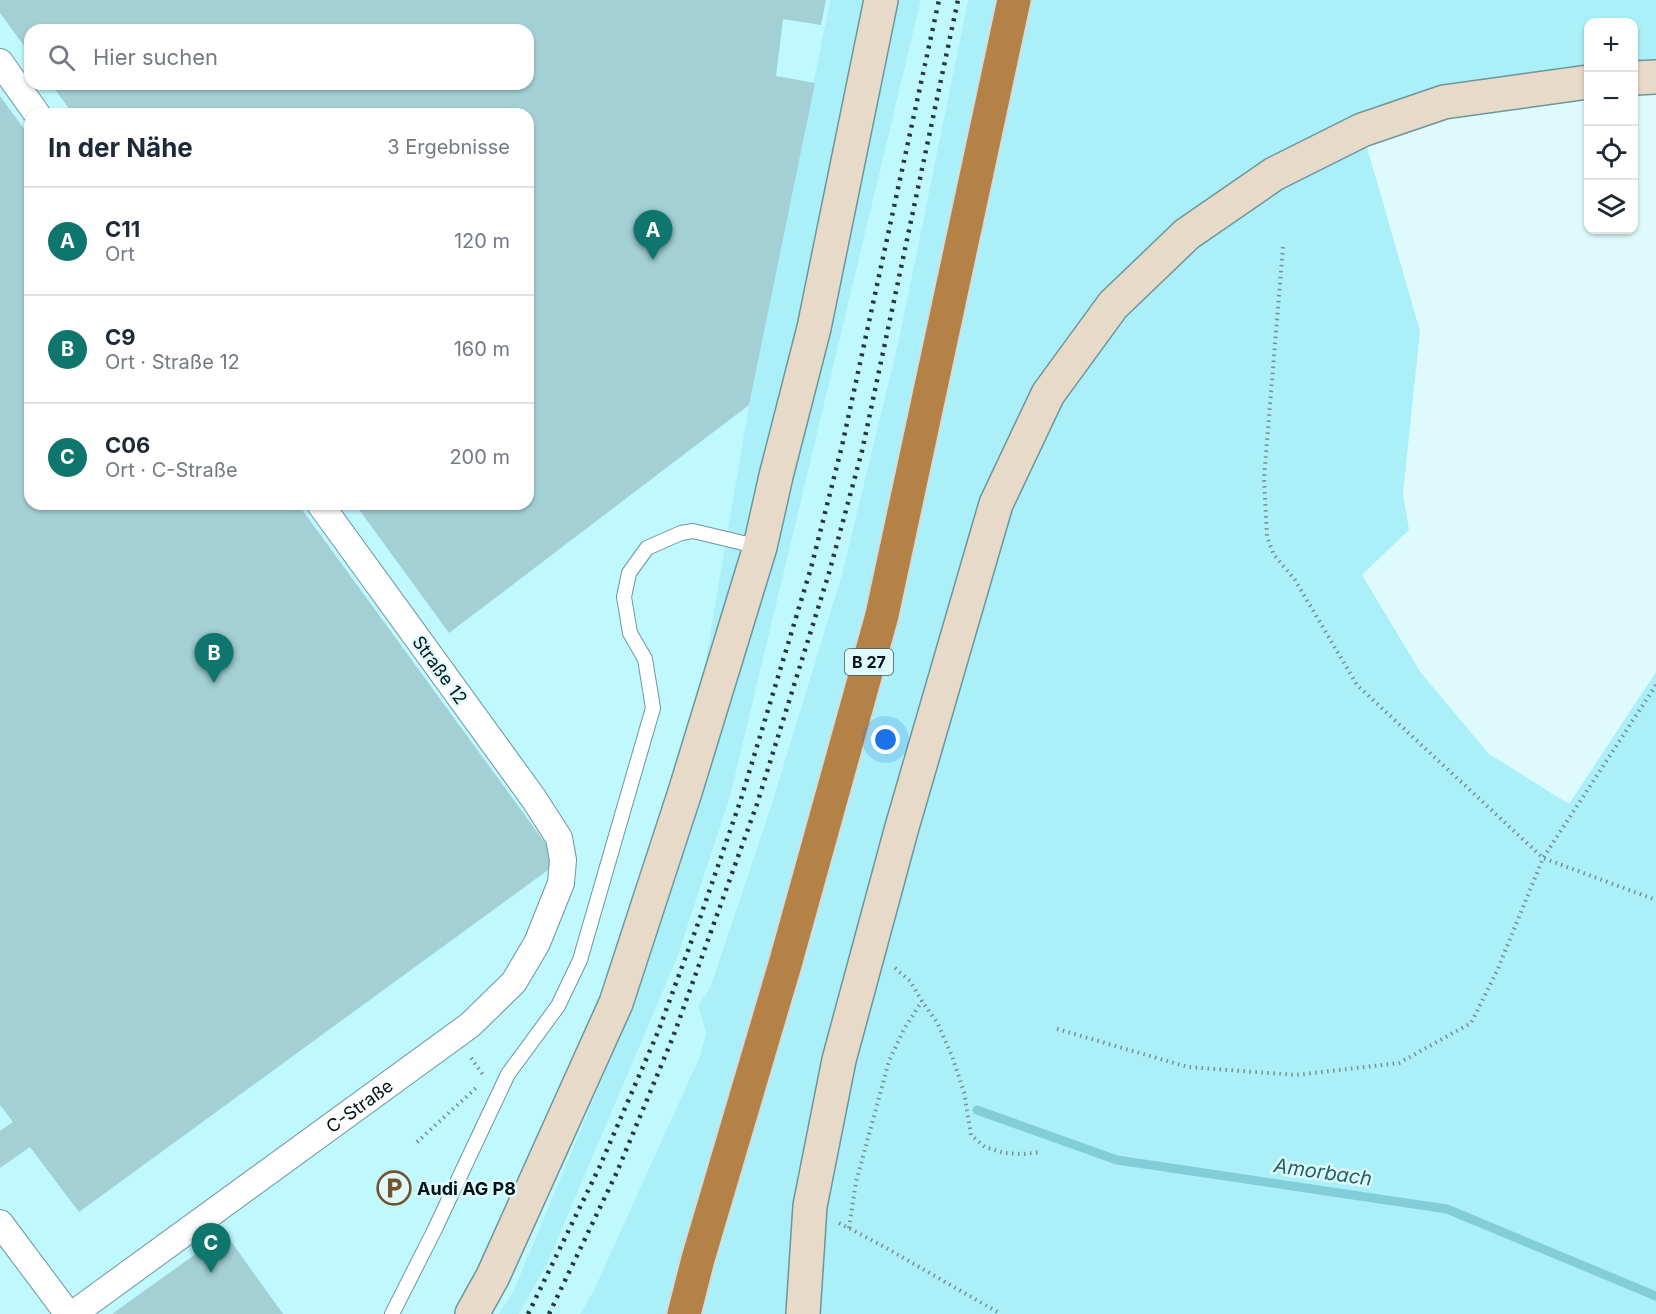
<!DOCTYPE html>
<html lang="de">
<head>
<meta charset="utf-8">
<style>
	body { margin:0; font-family:Inter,sans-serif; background:#f6f6f7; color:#1f2937 }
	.controls { position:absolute; right:18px; top:18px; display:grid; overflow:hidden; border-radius:12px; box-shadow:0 2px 4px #0004 }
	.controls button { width:54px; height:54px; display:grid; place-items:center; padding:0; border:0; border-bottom:2px solid #e0e1e3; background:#fff; color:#1f2937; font:30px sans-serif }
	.you { position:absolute; left:886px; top:740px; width:21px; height:21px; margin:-15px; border:4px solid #fff; border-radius:50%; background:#1a73e8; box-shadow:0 0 0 9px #1a73e833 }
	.badge { display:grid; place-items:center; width:39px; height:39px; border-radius:50%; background:#0f766e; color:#fff; font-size:20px; font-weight:700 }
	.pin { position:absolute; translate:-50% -50px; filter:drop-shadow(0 2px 3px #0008) }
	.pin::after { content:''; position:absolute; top:32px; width:21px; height:18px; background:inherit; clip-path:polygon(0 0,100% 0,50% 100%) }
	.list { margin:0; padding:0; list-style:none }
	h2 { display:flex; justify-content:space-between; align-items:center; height:78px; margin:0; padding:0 24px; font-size:26px }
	h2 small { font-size:20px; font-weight:400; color:#747a83 }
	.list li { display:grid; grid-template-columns:39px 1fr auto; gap:18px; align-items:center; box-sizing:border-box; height:108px; padding:0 24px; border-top:2px solid #e0e1e3 }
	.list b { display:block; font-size:22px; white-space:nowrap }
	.list p { margin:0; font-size:20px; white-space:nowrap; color:#747a83 }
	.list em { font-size:20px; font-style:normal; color:#747a83 }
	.icon { flex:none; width:33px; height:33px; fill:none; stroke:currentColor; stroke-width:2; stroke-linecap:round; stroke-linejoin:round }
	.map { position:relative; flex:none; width:1656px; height:1314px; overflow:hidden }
	.search { position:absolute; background:#fff; box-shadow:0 2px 4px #0004; left:24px; top:24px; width:510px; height:66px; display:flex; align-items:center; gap:15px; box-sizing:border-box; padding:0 21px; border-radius:18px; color:#747a83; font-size:22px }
	.panel { position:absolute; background:#fff; box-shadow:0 2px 4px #0004; left:24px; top:108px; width:510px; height:402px; border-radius:18px }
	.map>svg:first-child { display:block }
</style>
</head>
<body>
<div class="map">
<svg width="1656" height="1314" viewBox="0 0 1656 1314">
	<rect width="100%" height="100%" fill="#dffafd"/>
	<!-- built -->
	<g fill="#c0f8ff" fill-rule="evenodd">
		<path d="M0 0H830L749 405 697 763 629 1014 513 1292 499 1314H0ZM30 30H528V84H30ZM30 114H528V504H30Z"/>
		<path d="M921 0H968L899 339 842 574 771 806 710 988 698 1004 706 1032 700 1056 593 1292 580 1314H519L547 1264 677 958 730 797Z"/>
	</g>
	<!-- green -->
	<g fill="#abf0f8">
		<path d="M830 0H921L730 797 677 958 547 1264 519 1314H499L513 1292 629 1014 673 855 749 405Z"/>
		<path d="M968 0H1656V83L1634 85V22H1588V90L1445 109 1364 137 1420 331 1403 493 1409 530 1362 575 1421 673 1489 754 1569 804 1656 672V1314H580L593 1292 700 1056 706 1032 698 1005 710 988 771 806 842 574 899 339Z"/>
	</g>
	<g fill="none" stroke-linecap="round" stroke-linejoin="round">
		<!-- stream -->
		<path stroke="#82ced8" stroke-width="9" d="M977 1110 1117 1160 1447 1209 1656 1296"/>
	</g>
	<!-- building -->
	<g fill="#a3d0d5">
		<path d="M0 0H826L821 25 783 19 776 76 815 83 749 405 449 633 355 504H528V114H73L51 84H528V30H30V54L0 13Z"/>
		<path d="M0 96 30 137V504H298L559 862 79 1212 30 1147 0 1168V1131L13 1122 0 1105Z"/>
		<path d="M225 1233 283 1314H112Z"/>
	</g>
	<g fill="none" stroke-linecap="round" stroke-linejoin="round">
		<!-- lane casing -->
		<g stroke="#6c969c" stroke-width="16">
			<path id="lane" d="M392 1314 434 1231 508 1074 558 1006 580 960 653 708 645 659 630 633 624 597 629 573 647 548 681 533 693 531 760 547"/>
		</g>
		<!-- street casing -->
		<g stroke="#6c969c" stroke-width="28">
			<g id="street">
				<path d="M0 62 37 114"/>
				<path d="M0 1223 68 1314"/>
				<path id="s1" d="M73 1314 470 1025 514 982 537 943 561 883 563 860 559 838 534 799 320 504"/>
			</g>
		</g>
		<!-- secondary casing -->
		<g stroke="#6c969c" stroke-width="36">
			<g id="secondary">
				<path d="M1634 78 1656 77"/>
				<path d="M472 1314 493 1276 616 1003 685 792 760 547 776 476 814 328 881 0"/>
				<path d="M803 1314 810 1206 839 1060 902 827 996 504 1048 394 1113 305 1187 234 1274 174 1362 130 1444 102 1588 82"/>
			</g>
		</g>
		<!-- highway casing -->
		<g stroke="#d7d9da" stroke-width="36">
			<path id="highway" d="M684 1314 698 1259 786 961 882 615 1014 0"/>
		</g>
		<!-- path -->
		<g stroke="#788e91" stroke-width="4" stroke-dasharray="1.5 4.5" stroke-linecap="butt">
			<path d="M1283 247 1264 478 1267 537 1274 555 1295 580 1357 685 1543 858 1656 900"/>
			<path d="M895 968 910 981 922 1001 938 1024 952 1056 964 1092 971 1135 985 1147 1004 1153 1024 1154 1041 1152"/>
			<path d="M1057 1029 1188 1067 1296 1075 1399 1063 1471 1023 1497 971 1543 858 1656 685"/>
			<path d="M471 1058 484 1076"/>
			<path d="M417 1142 476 1088"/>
			<path d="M839 1223 881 1245 1001 1314"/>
			<path d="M849 1228 856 1182 889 1061 904 1029 922 1001"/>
		</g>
		<!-- lane -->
		<use href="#lane" stroke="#fff" stroke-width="14"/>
		<!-- street -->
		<use href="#street" stroke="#fff" stroke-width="26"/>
		<!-- secondary -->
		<use href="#secondary" stroke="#e8dac8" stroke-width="33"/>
		<!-- highway -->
		<use href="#highway" stroke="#b48246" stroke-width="33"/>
		<!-- rail -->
		<g stroke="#26383a" stroke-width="4.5" stroke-dasharray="3 6" stroke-linecap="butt">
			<path d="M528 1314 599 1168 658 1032 700 918 741 799 811 568 842 446 939 0"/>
			<path d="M549 1314 617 1172 673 1037 757 804 829 573 862 451 958 0"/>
		</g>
	</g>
	<!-- icons -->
	<defs>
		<g id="parking-ring" transform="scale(1.725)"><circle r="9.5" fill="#dffafd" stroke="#74522a" stroke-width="1.5"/><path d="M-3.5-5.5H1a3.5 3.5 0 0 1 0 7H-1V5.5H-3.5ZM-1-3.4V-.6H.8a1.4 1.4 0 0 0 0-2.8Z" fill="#74522a"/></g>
	</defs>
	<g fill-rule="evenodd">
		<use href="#parking-ring" x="394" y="1188"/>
	</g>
	<g text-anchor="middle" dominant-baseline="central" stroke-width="5" stroke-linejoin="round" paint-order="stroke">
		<!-- shield labels -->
		<rect fill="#dffafd" stroke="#45585b" stroke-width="1.5" x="845" y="649" width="48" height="26" rx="4.5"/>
		<g font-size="16" font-weight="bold" fill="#031315">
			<text x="869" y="662">B 27</text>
		</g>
		<!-- street labels -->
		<g font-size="18" fill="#031315" stroke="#dffafd">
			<text transform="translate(440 670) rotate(54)">Straße 12</text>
			<text stroke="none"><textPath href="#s1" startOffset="354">C-Straße</textPath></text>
		</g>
		<!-- poi labels -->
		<g font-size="18" font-weight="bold" fill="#031315" stroke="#dffafd" text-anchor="start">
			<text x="417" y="1188">Audi AG P8</text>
		</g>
		<!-- water labels -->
		<g font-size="20" font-style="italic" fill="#206067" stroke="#dffafd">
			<text transform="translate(1323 1172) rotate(8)">Amorbach</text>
		</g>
	</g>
</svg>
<div class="controls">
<button>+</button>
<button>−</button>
<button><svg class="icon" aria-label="locate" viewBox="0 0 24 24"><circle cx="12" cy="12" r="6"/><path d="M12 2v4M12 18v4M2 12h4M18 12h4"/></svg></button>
<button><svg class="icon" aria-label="layers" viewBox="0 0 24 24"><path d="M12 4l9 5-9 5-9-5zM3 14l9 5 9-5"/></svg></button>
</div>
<div class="you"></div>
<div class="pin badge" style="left:653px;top:260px">A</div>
<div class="pin badge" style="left:214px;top:683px">B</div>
<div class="pin badge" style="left:211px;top:1273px">C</div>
<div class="search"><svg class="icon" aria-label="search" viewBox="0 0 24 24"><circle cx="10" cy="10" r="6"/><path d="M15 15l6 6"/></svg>Hier suchen</div>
<section class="panel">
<h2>In der Nähe<small>3 Ergebnisse</small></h2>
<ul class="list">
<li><span class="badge">A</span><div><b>C11</b><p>Ort</p></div><em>120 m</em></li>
<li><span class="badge">B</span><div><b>C9</b><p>Ort · Straße 12</p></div><em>160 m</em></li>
<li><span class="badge">C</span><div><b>C06</b><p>Ort · C-Straße</p></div><em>200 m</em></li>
</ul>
</section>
</div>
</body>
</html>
